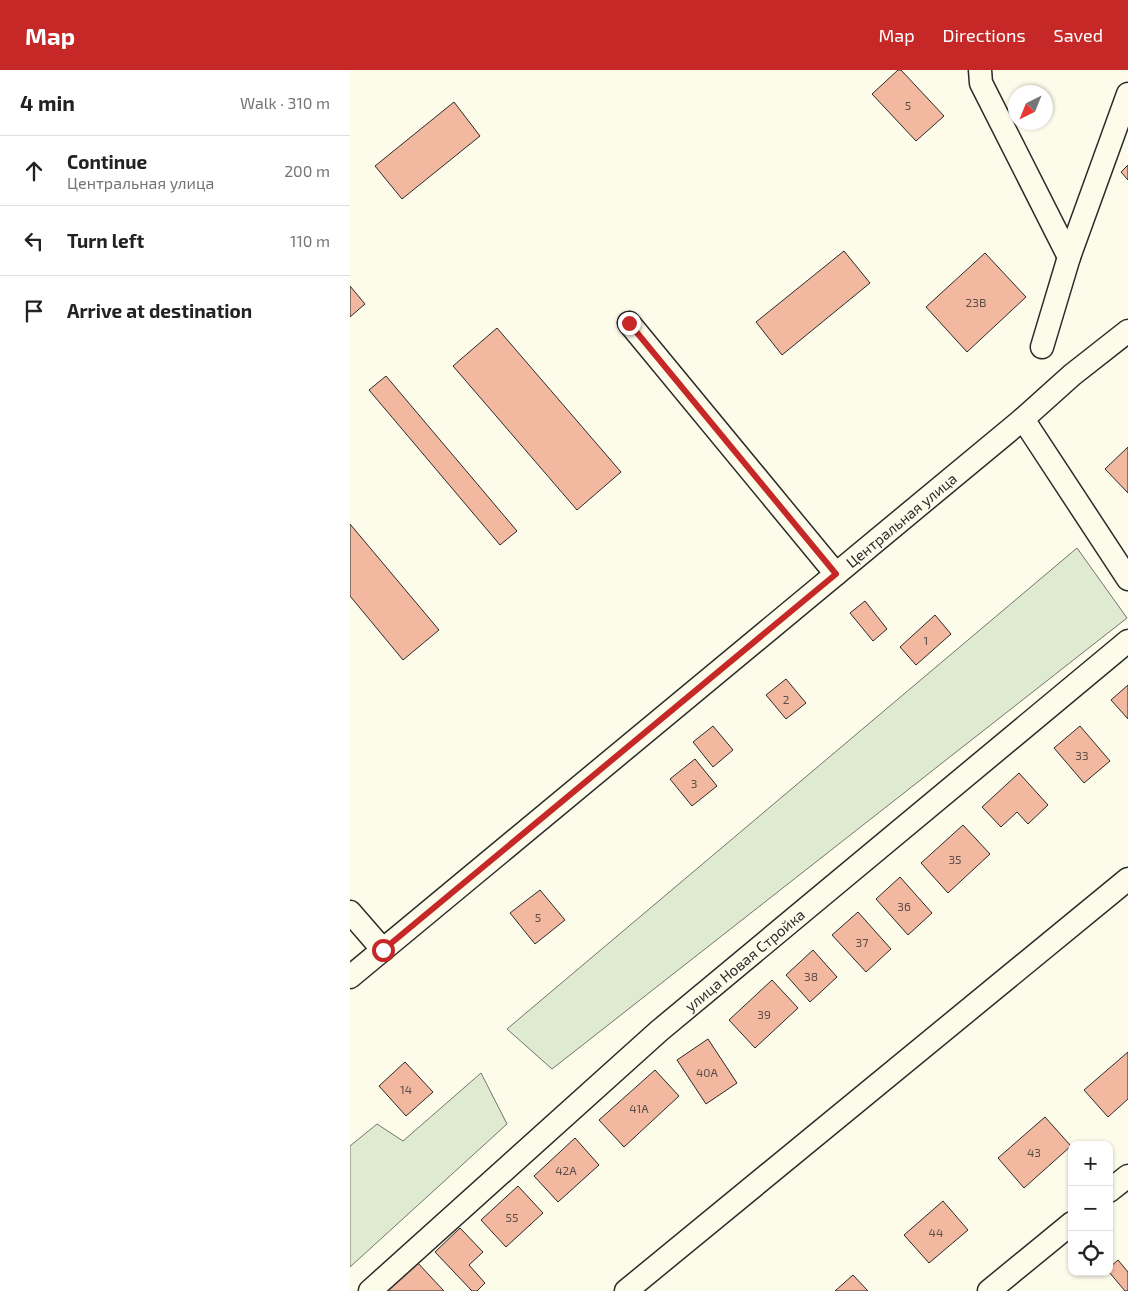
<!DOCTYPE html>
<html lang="en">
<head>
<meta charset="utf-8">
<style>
	body { margin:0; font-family:"Exo 2",sans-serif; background:#f6f6f6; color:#222 }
	.controls { position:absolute; right:15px; bottom:15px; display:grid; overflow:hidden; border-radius:10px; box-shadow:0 1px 4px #0004 }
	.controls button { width:45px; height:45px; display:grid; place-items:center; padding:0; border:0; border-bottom:1px solid #e0e0e0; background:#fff; color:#222; font:25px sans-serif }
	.compass { position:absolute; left:658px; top:15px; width:45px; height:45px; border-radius:50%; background:#fff; box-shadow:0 1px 4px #0004; rotate:223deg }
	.stop { position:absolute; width:15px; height:15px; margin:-11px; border:4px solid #c62828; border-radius:50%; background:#fff }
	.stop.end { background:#c62828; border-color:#fff; box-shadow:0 1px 5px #0008 }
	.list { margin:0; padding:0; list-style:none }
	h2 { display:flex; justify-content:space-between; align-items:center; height:65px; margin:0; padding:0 20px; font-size:21px }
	h2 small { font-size:16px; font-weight:400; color:#767676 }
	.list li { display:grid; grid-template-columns:32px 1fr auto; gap:15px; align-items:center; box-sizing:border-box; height:70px; padding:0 20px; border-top:1px solid #e0e0e0 }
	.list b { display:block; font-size:19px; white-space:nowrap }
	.list p { margin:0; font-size:16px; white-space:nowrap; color:#767676 }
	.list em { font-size:16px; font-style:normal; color:#767676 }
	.icon { flex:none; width:28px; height:28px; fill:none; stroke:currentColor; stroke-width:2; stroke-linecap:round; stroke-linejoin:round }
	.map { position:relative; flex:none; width:778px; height:1221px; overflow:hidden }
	header { display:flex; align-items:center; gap:30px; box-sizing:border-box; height:70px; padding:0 25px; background:#c62828; color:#fff }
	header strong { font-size:24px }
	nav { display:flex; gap:28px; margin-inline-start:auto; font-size:18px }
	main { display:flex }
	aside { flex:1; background:#fff }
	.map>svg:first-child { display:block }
</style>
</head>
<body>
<header>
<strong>Map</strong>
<nav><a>Map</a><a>Directions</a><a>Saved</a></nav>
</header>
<main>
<aside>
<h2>4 min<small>Walk · 310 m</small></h2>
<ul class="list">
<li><svg class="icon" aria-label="ahead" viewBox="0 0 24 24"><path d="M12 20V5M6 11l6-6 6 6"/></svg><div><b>Continue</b><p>Центральная улица</p></div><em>200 m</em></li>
<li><svg class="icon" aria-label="left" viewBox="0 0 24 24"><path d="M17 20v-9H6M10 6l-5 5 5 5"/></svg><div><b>Turn left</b></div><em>110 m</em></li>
<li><svg class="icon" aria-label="arrive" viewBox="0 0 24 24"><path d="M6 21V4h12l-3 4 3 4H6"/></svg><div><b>Arrive at destination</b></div></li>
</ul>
</aside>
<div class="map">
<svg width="778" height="1221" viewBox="0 0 778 1221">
	<rect width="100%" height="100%" fill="#fdfbea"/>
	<!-- green -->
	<g fill="#deebd1" stroke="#74746e">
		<path d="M727 478 777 548 202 999 157 959Z"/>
		<path d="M131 1003 157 1054 0 1197V1076L27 1054 53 1071Z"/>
	</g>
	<!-- building -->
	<g fill="#f2b8a0" stroke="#2b2b2b">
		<path d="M548 0H551L594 46 566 71 522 24Z"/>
		<path d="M104 32 130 66 52 129 25 96Z"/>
		<path d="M778 95V110L771 102Z"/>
		<path d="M494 181 520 213 432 285 406 252Z"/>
		<path d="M635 183 676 227 617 282 576 237Z"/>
		<path d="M0 216 15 234 0 247Z"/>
		<path d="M147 258 271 402 227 440 103 296Z"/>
		<path d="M36 306 167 461 150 475 19 320Z"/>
		<path d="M778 377V423L755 399Z"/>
		<path d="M0 454 89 560 53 590 0 526Z"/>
		<path d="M515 531 537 559 523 571 500 543Z"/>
		<path d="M585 545 601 564 566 595 550 577Z"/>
		<path d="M436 609 456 633 436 649 416 625Z"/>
		<path d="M778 615V649L761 630Z"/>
		<path d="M363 656 383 680 363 697 343 672Z"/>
		<path d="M730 656 760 691 734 713 704 678Z"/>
		<path d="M345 689 367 716 342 736 320 709Z"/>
		<path d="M669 703 698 735 678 754 667 742 651 757 632 737Z"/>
		<path d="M613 755 640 784 598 823 571 793Z"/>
		<path d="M550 807 582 843 558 865 526 829Z"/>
		<path d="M190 820 215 850 185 874 160 843Z"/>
		<path d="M508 842 541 879 516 902 482 865Z"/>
		<path d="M463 880 487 907 460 932 436 905Z"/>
		<path d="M422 910 448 938 405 978 379 950Z"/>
		<path d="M358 969 387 1013 356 1034 327 990Z"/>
		<path d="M778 982V1029L758 1047 734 1020Z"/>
		<path d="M55 992 83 1022 56 1046 29 1016Z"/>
		<path d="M305 1000 329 1026 274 1077 249 1050Z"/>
		<path d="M695 1047 721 1076 674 1118 648 1088Z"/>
		<path d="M225 1068 249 1095 208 1132 184 1106Z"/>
		<path d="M168 1116 193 1143 156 1177 131 1150Z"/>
		<path d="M593 1131 618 1160 579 1193 554 1165Z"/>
		<path d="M110 1158 133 1182 119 1195 135 1213 127 1221H122L85 1182Z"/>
		<path d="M768 1190 778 1202V1221H775L759 1202V1198Z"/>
		<path d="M66 1191 94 1221H35Z"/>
		<path d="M503 1205 518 1221H485Z"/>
	</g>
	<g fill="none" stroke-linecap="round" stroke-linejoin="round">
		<!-- minor casing -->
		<g stroke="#2b2b2b" stroke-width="25">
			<g id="minor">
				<path d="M630 0 631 13 719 187"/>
				<path d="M279 253 486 504"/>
				<path d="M692 277 719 187 778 24"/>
				<path d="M673 349 778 509"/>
				<path d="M0 842 33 880"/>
				<path id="s1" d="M0 907 673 349 722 305 778 261"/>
				<path d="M759 1121 778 1106"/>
				<path id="s2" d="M20 1221 309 961 778 571"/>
				<path d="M276 1221 778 809"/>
				<path d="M639 1221 722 1153"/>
			</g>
		</g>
		<!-- minor -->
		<use href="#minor" stroke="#fdfbea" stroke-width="22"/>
	</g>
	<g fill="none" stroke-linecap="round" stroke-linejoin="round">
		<!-- route -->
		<path stroke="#c62828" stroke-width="6" d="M33 880 486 504 279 253"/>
	</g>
	<g text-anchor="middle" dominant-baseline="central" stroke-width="4" stroke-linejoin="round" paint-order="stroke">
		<!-- number labels -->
		<g font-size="12" fill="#5d4e48">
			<text x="558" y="35">5</text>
			<text x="626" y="232">23В</text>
			<text x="576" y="570">1</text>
			<text x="436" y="629">2</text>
			<text x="732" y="685">33</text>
			<text x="344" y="713">3</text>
			<text x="605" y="789">35</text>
			<text x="554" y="836">36</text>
			<text x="188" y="847">5</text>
			<text x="512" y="872">37</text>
			<text x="461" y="906">38</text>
			<text x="414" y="944">39</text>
			<text x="357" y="1002">40А</text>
			<text x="56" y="1019">14</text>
			<text x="289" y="1038">41А</text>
			<text x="684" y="1082">43</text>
			<text x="216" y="1100">42А</text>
			<text x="162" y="1147">55</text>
			<text x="586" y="1162">44</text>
		</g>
		<!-- street labels -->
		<g font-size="15" fill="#2b2b2b" stroke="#fdfbea">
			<text stroke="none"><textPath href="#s1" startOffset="716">Центральная улица</textPath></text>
			<text stroke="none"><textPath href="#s2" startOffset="500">улица Новая Стройка</textPath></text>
		</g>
	</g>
</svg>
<div class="controls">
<button>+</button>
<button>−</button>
<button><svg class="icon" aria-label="locate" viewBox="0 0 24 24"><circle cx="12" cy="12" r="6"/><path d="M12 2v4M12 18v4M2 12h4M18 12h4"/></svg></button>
</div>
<svg class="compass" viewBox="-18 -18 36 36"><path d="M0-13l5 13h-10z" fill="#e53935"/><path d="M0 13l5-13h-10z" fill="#767676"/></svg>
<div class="stop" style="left:33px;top:880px"></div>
<div class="stop end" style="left:279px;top:253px"></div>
</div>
</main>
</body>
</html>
